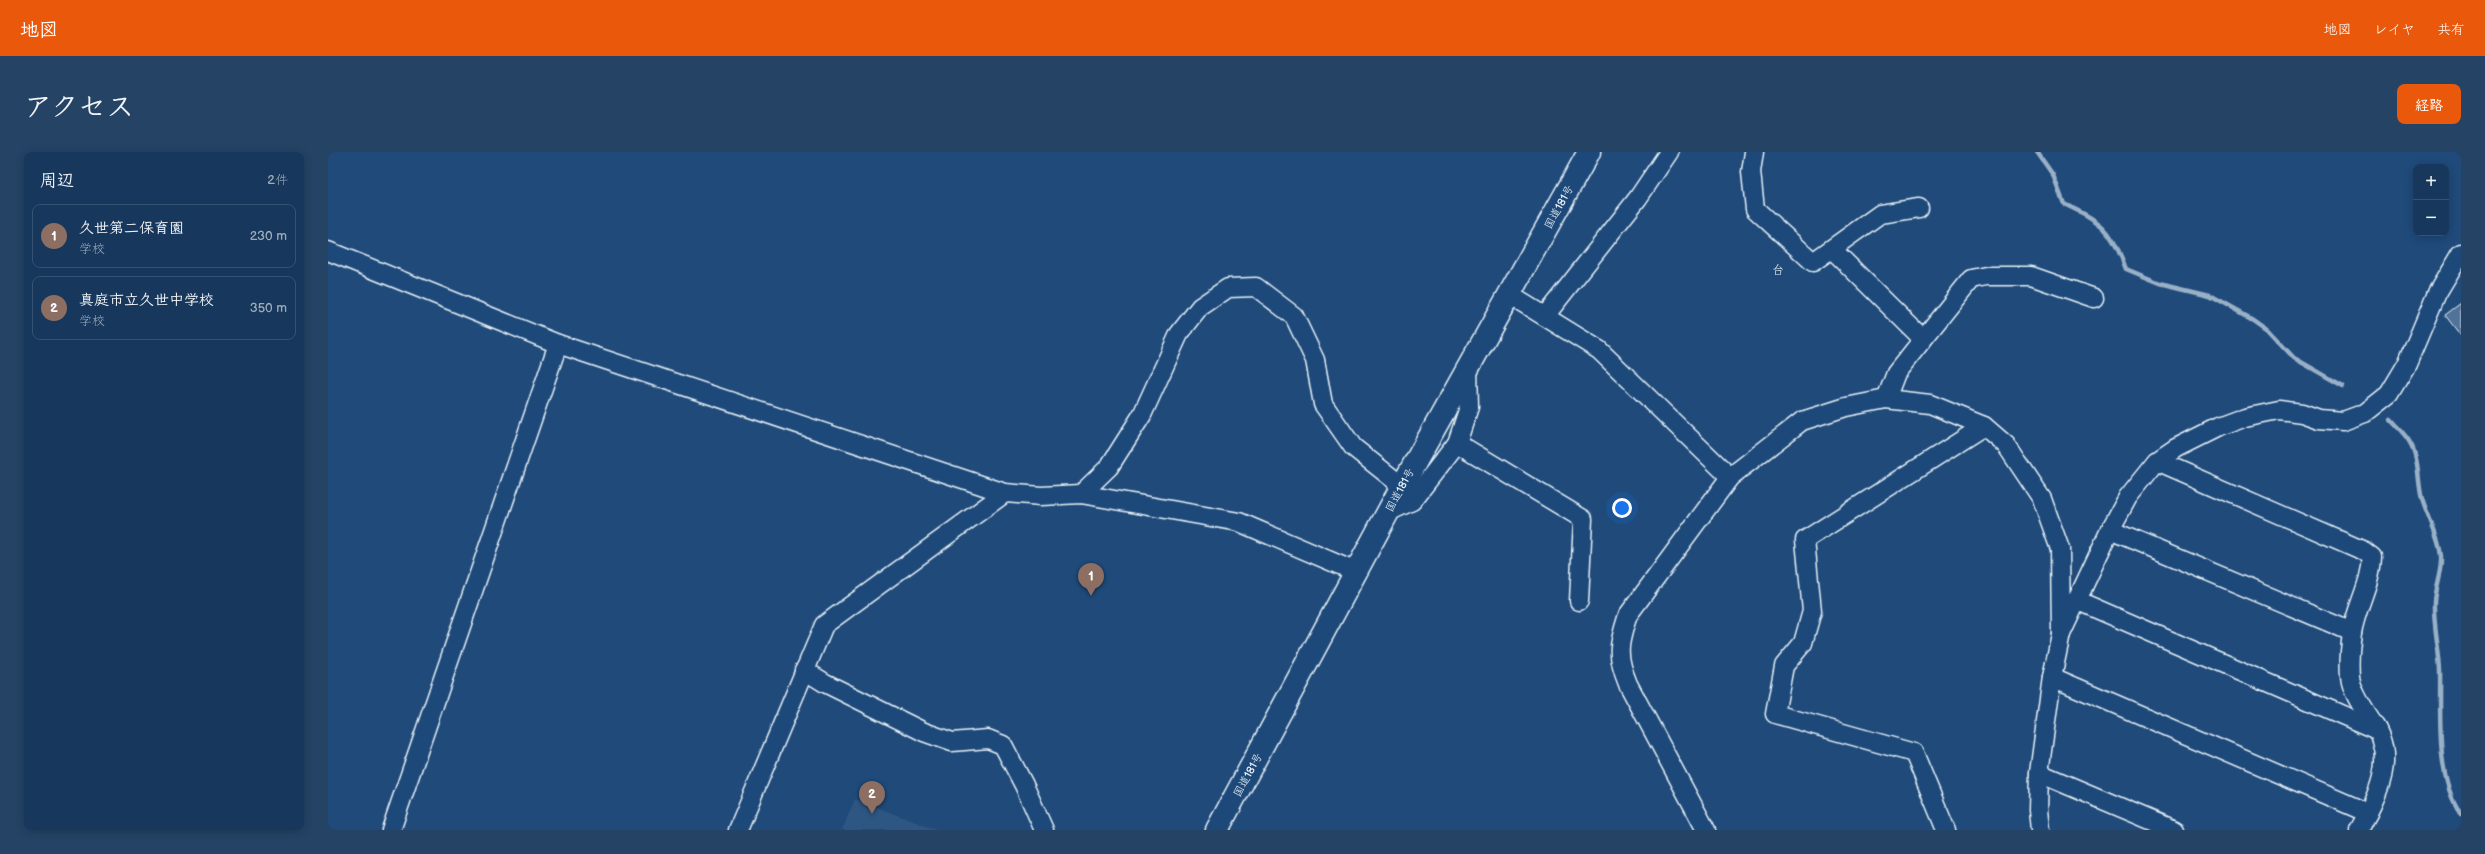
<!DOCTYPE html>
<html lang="ja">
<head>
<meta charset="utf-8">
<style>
	body { margin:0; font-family:"Balsamiq Sans","Klee One",sans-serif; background:#244365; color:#f1f3f6 }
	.controls { position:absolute; right:12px; top:12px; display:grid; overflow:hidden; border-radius:8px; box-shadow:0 2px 10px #0003 }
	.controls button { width:36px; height:36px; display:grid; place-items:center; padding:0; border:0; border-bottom:1px solid #365272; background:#17385c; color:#f1f3f6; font:20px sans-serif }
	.you { position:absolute; left:1294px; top:356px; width:14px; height:14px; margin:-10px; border:3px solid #fff; border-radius:50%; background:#1a73e8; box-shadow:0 0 0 6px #1a73e833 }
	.badge { display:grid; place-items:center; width:26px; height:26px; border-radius:50%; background:#ea580c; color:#fff; font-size:13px; font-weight:700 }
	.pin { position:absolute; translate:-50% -33px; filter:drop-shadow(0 1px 2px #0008) }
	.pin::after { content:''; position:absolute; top:21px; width:14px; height:12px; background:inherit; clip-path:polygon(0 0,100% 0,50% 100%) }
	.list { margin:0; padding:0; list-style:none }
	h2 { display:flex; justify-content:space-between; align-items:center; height:52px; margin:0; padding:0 16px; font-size:17px }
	h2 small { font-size:13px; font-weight:400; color:#9eacbb }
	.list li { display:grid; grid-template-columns:26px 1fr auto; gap:12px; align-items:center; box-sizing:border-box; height:64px; margin:0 8px 8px; padding:0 8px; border:1px solid #365272; border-radius:8px }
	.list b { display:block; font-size:15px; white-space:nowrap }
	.list p { margin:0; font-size:13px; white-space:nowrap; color:#9eacbb }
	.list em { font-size:13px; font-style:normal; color:#9eacbb }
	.map { position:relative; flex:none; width:2133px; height:678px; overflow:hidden; border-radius:8px }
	header { display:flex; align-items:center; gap:24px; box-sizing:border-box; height:56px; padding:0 20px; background:#ea580c; color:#fff }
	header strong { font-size:19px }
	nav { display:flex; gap:22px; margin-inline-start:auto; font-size:14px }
	.intro { display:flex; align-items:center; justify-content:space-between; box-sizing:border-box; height:96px; padding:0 24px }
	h1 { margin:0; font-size:28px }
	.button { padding:10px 18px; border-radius:8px; background:#ea580c; color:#fff; font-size:14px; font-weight:700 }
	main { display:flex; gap:24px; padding:0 24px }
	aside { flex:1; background:#17385c; border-radius:8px; box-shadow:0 2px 10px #0003 }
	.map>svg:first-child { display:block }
</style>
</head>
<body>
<header>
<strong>地図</strong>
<nav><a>地図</a><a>レイヤ</a><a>共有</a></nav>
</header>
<div class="intro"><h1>アクセス</h1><a class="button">経路</a></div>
<main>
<aside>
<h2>周辺<small>2件</small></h2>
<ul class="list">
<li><span class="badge" style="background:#8d6e63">1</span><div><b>久世第二保育園</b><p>学校</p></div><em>230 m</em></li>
<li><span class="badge" style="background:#8d6e63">2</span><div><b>真庭市立久世中学校</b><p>学校</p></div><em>350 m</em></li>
</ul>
</aside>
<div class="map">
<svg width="2133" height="678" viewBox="0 0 2133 678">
	<rect width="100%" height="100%" fill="#1f4a7a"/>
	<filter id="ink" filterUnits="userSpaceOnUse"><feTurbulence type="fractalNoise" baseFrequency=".025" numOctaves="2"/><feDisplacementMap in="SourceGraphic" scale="8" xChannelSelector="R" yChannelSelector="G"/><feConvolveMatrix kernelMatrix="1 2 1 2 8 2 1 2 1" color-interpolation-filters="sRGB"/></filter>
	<g filter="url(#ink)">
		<!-- built -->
		<path fill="#2e5683" d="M527 647 609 678H514Z"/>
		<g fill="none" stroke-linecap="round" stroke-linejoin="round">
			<!-- stream -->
			<g stroke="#9ab0c7" stroke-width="4.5">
				<path d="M1709 0 1725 23 1736 52C1774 70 1783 76 1798 117L1832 131 1882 143 1925 167 1939 177 1966 206 2015 234"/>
				<path d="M2063 268C2069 275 2076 281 2081 289 2092 306 2089 328 2094 347 2100 367 2111 384 2113 404 2114 420 2107 434 2106 449 2105 472 2111 495 2112 518 2113 561 2107 625 2133 662"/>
			</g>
		</g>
		<!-- building -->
		<path fill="#517399" stroke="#e8f1f8" d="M2133 151V184L2117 163Z"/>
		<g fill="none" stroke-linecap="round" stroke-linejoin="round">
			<!-- minor casing -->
			<g stroke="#e8f1f8" stroke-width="21">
				<g id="minor">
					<path d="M1426 0 1423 20 1427 57 1485 110 1552 62 1591 56"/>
					<path d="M1504 97 1595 187"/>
					<path d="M0 99 230 192 677 341 713 344 753 342 911 370 1028 420"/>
					<path d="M1182 143 1271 198 1402 325"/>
					<path d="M1217 164 1310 46 1341 0"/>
					<path d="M1558 247 1568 221 1643 127 1658 124H1703L1766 146"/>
					<path d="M1129 291 1255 367 1251 449"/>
					<path d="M1829 309 2036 399 2044 405C2043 432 2028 455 2024 481 2022 495 2021 511 2022 524 2023 539 2036 558 2044 570 2070 606 2049 644 2031 678"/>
					<path d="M753 342 781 315 814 263 851 182 872 155 900 136 928 135 966 164 987 208 995 252 1025 295 1074 334"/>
					<path d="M1060 360 1084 349 1129 291 1141 255 1140 217"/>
					<path d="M1782 378 2024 480"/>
					<path d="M1748 448 2049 578"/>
					<path d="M476 518 497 531 596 580 624 590 660 587 675 593 696 633 716 678"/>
					<path d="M1724 525 2040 661"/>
					<path d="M1711 621 1846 678"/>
					<path d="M63 678 230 192"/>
					<path d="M410 678 496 473 677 341"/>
					<path d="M1378 678 1300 532C1288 503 1290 493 1300 463L1402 325 1474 269 1518 255 1558 247 1602 252 1656 274 1678 293 1714 347 1732 397 1733 482"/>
					<path d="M1618 678 1586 601 1447 562 1456 514 1475 491 1484 459 1477 388 1656 274"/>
					<path d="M1712 678 1710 658 1711 621 1724 525 1733 482 1782 378 1800 345 1829 309 1848 296 1890 275 1917 265 1951 258 1974 261 1991 267 2015 269 2037 261 2061 242 2079 212 2109 141 2133 101"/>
				</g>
			</g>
			<!-- trunk casing -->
			<g stroke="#e8f1f8" stroke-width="25">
				<path id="trunk" d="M889 678 1074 334 1261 0"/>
			</g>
			<!-- minor -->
			<use href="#minor" stroke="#1f4a7a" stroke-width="18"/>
			<!-- trunk -->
			<use href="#trunk" stroke="#1f4a7a" stroke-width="22"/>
		</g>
	</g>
	<g text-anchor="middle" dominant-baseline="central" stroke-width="3.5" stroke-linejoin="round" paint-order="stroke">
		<!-- street labels -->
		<g font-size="11" fill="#e8f1f8" stroke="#1f4a7a">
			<text transform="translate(1231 55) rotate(-61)">国道181号</text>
			<text transform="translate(1072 338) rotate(-62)">国道181号</text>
			<text transform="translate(920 623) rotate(-61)">国道181号</text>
		</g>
		<!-- neighbourhood labels -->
		<g font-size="12" fill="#e8f1f8" stroke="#1f4a7a">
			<text x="1450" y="118">台</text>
		</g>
	</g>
</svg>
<div class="controls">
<button>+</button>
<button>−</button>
</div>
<div class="you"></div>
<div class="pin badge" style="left:763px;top:444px;background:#8d6e63">1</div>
<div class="pin badge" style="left:544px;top:662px;background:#8d6e63">2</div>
</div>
</main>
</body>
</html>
